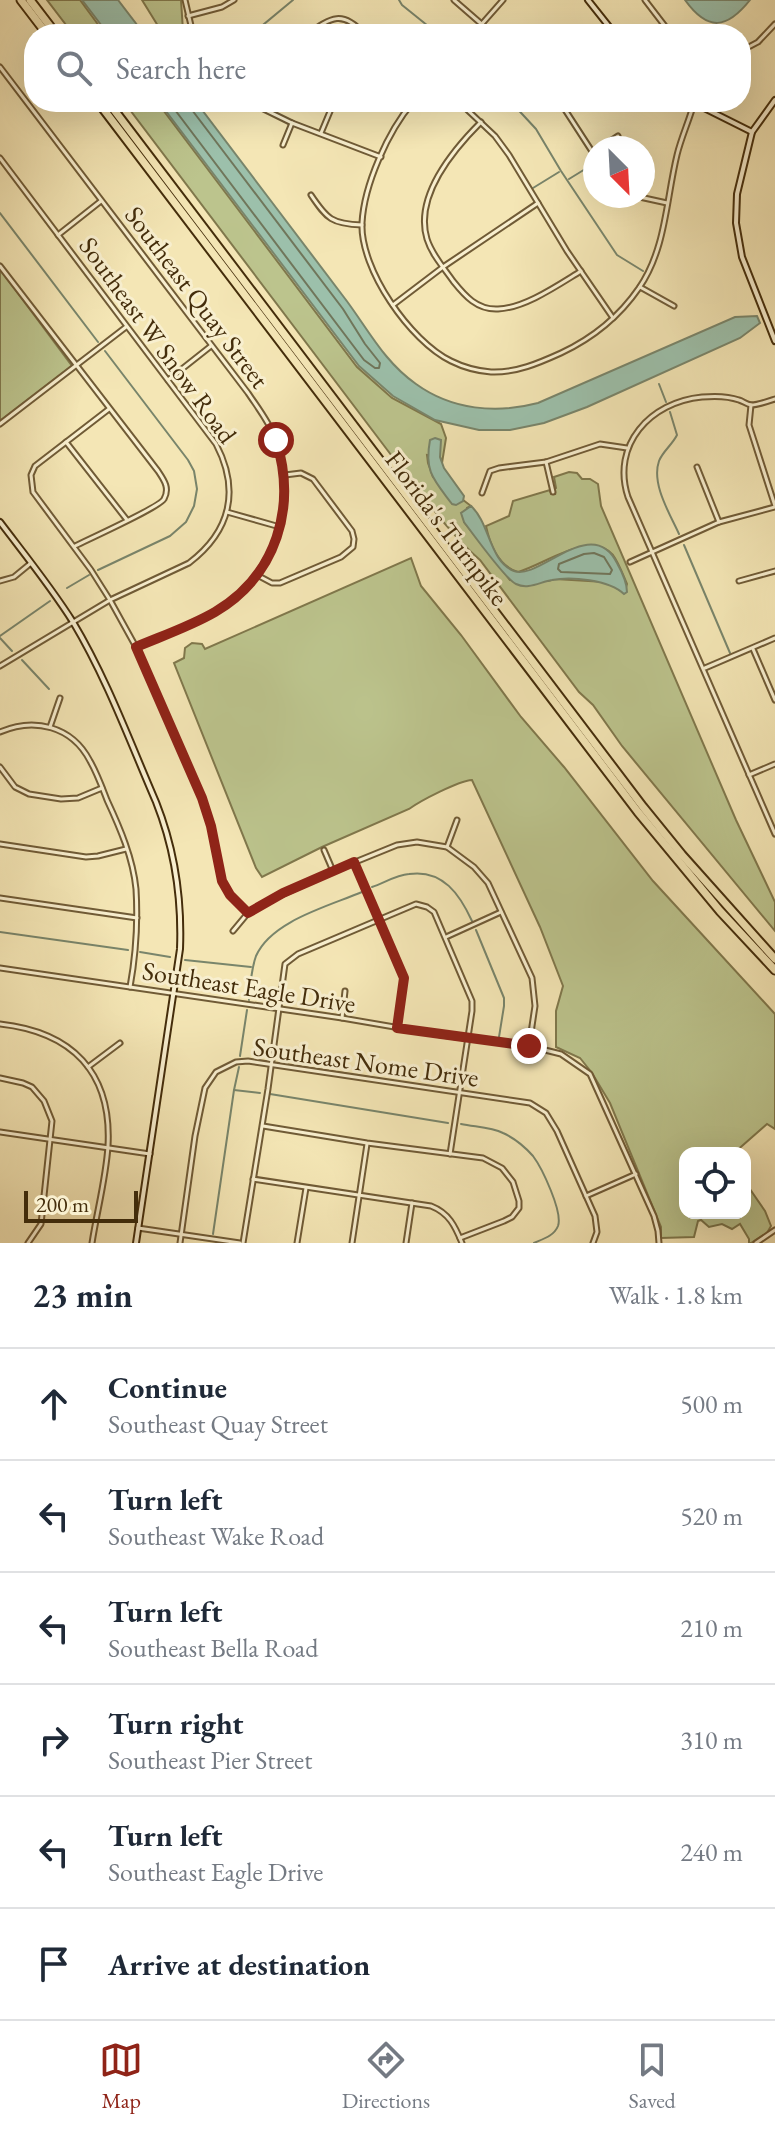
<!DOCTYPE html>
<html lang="en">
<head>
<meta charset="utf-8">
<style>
	body { margin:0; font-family:"EB Garamond",serif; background:#f6f6f7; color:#1f2937 }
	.controls { position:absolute; right:24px; bottom:24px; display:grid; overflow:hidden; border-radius:16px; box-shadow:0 8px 32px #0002 }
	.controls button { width:72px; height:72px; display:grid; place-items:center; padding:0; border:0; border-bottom:2px solid #e0e1e3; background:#fff; color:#1f2937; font:40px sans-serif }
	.compass { position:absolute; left:583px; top:136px; width:72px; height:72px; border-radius:50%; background:#fff; box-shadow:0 8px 32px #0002; rotate:156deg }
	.scale { position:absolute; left:24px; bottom:20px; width:114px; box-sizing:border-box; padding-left:8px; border:4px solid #442d0b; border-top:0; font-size:22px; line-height:28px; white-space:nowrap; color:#442d0b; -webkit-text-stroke:6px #f8efcf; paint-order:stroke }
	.stop { position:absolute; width:24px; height:24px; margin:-18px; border:6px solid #8f2418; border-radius:50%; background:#fff }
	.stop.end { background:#8f2418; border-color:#fff; box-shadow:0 2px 8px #0008 }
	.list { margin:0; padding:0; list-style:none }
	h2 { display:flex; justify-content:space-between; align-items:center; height:104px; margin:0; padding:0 32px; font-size:34px }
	h2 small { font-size:26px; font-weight:400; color:#747a83 }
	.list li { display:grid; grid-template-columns:52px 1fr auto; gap:24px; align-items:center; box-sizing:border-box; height:112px; padding:0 32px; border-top:2px solid #e0e1e3 }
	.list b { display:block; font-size:30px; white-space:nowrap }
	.list p { margin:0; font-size:26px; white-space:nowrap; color:#747a83 }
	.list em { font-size:26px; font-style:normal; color:#747a83 }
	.icon { flex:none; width:44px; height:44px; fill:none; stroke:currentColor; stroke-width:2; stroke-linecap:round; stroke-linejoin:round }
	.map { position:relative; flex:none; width:775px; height:1243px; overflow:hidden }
	.search { position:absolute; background:#fff; box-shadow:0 8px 32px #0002; left:24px; right:24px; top:24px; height:88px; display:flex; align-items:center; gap:20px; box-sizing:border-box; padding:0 28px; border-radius:32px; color:#747a83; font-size:30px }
	.sheet { height:776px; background:#fff }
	nav { display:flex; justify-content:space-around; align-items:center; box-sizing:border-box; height:112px; border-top:2px solid #e0e1e3; background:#fff; font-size:22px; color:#747a83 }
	nav a { display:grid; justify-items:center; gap:4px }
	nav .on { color:#8f2418 }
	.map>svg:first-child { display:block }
</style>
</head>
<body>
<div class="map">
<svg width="775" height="1243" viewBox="0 0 775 1243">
	<rect width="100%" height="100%" fill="#f4e6b5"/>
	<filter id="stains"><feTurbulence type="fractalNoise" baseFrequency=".0025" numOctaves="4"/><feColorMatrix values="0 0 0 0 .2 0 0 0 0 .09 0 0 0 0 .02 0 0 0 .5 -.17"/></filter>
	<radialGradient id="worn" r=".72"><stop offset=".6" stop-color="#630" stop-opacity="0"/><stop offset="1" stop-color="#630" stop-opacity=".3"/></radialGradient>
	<!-- green -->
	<g fill="#bcc48d" stroke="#80784c" stroke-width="2">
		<path d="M47 0H80L105 34H73Z"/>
		<path d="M142 0H181L183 31 163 34Z"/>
		<path d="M124 102H157L357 367 392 398 441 424 446 438 442 463 440 457 427 455 428 463 433 477 471 506 467 508 464 522 510 580 548 581 555 579 605 582 612 585 624 593 627 584C623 575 619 563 613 555 591 529 544 565 518 572 498 566 490 545 486 526L509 516 513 501 550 490 551 494H555L554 489 556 488 554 477 569 472 577 473 582 479H590L598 484 601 506 736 820 775 902V931L622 746 593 705 579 692 480 560C452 536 430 505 407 476Z"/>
		<path d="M0 269 72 366 0 421Z"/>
		<path d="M411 558 421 586 461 635 521 717 564 767 653 881 775 1014V1129L767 1124 734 1153H685V1213H745V1182L765 1211 771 1226 767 1233 751 1243H749V1239L740 1224 732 1229 722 1224 709 1227 701 1220 698 1221 694 1237 661 1238V1227L610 1103 592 1073 580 1058 556 1047V1011L563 986 540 927 472 780C458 781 420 801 409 809L322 847 262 877 256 868 174 663 184 658 185 648 192 643 202 644 205 649Z"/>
	</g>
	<!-- water -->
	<g fill="#9cc0ab" stroke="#79856b" stroke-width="2">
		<path d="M82 0H118L144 34H108Z"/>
		<path d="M685 0H750C727 29 708 32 685 0Z"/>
		<path d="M159 102H196C245 167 294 231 343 296 367 327 383 361 416 384 452 410 496 414 538 403L735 317 757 316 760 323 740 338 587 407 544 423 510 430H479L435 420 393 396 359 366Z"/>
		<path d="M435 438 441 440 440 457 444 468 464 496 463 501 456 505 452 504C434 480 424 472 430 440Z"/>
		<path d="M471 506C490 523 489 561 514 571 539 581 592 513 617 563 622 572 627 582 627 592L624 594C609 580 571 576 552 580 540 582 528 590 516 584 506 580 473 534 464 522L461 513Z"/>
	</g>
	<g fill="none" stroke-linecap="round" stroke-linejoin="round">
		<!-- shore -->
		<g stroke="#70765b" stroke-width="2">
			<path d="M169 102 364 360 375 368H379L380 363 365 344 343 309 192 110 190 102"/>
			<path d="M594 553 604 557 612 570 610 574 561 572 558 569 559 564 584 554Z"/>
		</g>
		<!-- stream -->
		<g stroke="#79856b" stroke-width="2">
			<path d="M399 0 402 5 438 34"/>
			<path d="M252 34 293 0"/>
			<path d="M511 102 536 129 561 171 617 255 643 271"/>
			<path d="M569 179 595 163"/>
			<path d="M533 188 559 172"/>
			<path d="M0 213 98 342"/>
			<path d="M659 384 666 402"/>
			<path d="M670 412 677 435C672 445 663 451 659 461 651 484 670 514 679 534"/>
			<path d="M684 545 730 653"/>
			<path d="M98 570 170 536 186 522 194 506 197 489 194 471 188 460 105 351"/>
			<path d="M67 588 89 575"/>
			<path d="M0 636 50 601"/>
			<path d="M0 638 12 651"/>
			<path d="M22 660 49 689"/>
			<path d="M372 887C384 883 396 875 409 874 443 869 460 895 472 921"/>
			<path d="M476 930 504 998V1006L499 1037"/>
			<path d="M0 932 128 950"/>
			<path d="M140 952 170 957"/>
			<path d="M185 960 251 967"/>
			<path d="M249 1000C250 985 251 970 256 956 271 921 329 906 362 892"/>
			<path d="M240 1056 247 1010"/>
			<path d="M234 1090 260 1093"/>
			<path d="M270 1094 448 1123"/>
			<path d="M461 1124C475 1127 491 1127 503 1133 514 1138 525 1147 533 1156 542 1168 563 1212 558 1226 554 1236 543 1239 534 1243"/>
			<path d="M213 1234 234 1090 239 1067"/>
		</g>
		<!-- street casing -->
		<g stroke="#705b36" stroke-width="7">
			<g id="street">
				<path d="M185 0 193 34"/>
				<path d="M454 0 493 34"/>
				<path d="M645 0 671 34"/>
				<path d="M188 16 222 7 234 0"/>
				<path d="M308 34C331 17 343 10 364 34"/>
				<path d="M473 34 503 0"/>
				<path d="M741 51 758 42 775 24"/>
				<path d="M0 67 248 393C258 408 270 423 276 440 299 504 274 576 215 612 191 626 162 635 136 647"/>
				<path d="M249 102 292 123 381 157"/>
				<path d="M413 102C388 131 364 185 362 223 360 269 410 341 451 361 463 367 478 371 491 372 516 373 539 363 561 353 593 338 619 317 639 288 666 249 666 200 677 155 681 138 689 121 694 103"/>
				<path d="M459 102 495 136 509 155 567 251 613 318"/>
				<path d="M560 102 595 156"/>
				<path d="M481 122C453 150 414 196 427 239 432 255 444 268 453 281 465 296 477 310 498 309 525 308 558 285 581 271"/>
				<path d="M321 133 334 102"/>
				<path d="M283 145 292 123"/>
				<path d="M600 148 618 136"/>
				<path d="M0 158 216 444C240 490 231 531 189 563L110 600 0 666"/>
				<path d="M311 195C327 219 332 224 362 225"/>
				<path d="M635 196 667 203"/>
				<path d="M58 235 101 201"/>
				<path d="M0 266 158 471C164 480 170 488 164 499 160 507 89 539 75 546"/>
				<path d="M640 287 674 306"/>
				<path d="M393 305 443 267 538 203"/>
				<path d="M168 380 211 346"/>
				<path d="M775 399C769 401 758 405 751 405 746 404 743 401 739 400 728 396 713 396 702 397 650 402 611 445 628 497L775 834"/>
				<path d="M751 405 749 425 775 506"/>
				<path d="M109 409 35 466 31 475 33 492 91 570 110 600 136 647 207 811 222 881 230 895 248 913"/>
				<path d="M0 424 126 327"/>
				<path d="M66 442 127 520"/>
				<path d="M546 462 553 492"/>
				<path d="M697 467 719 522"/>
				<path d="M482 493 490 471 499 468 546 462 600 444 627 448"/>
				<path d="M227 512 280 527"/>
				<path d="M630 562 719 522 775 507"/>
				<path d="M257 575 272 583H280L341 557 353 547 354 539 352 531 313 479 301 473 285 475"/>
				<path d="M0 581 14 577 31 563"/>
				<path d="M739 581 775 571"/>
				<path d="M753 649 775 700"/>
				<path d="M705 668 775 638"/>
				<path d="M50 727 60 698"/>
				<path d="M0 732C34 717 72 726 90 761 97 773 102 787 107 800 120 828 133 858 136 889 138 922 136 954 130 987"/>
				<path d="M0 767 15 787 29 794 61 799 78 798 102 788"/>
				<path d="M749 775 775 764"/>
				<path d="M0 844 86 857 98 856 126 849"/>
				<path d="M447 847 457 820"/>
				<path d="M324 850 333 871"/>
				<path d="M354 863 404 978 397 1028"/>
				<path d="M0 898 137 918"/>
				<path d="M233 931 248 913 264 903 333 871 397 845 417 842 447 847 474 867 488 883 532 978 535 1006 529 1046"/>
				<path d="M446 937 501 912"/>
				<path d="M0 968 342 1018 441 1035 529 1046 561 1054 590 1074 654 1216 658 1231 659 1243"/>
				<path d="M342 1018 345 991"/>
				<path d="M0 1024C72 1032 112 1072 108 1146 106 1178 97 1211 92 1243"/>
				<path d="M88 1067 120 1043"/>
				<path d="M0 1078 23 1083 32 1087 44 1101 52 1121 41 1224 28 1243"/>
				<path d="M263 1126 367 1143 483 1158 502 1168 513 1182 519 1201V1208L512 1217 504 1221 460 1238"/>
				<path d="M0 1132 150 1154"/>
				<path d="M253 1179 431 1206C449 1213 455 1226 462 1243"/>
				<path d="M586 1196 636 1174"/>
				<path d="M138 1228 240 1243"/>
				<path d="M180 1243 195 1136 205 1088 216 1072 236 1062 248 1061 530 1103 546 1113 557 1131 595 1216 597 1232 593 1243"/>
				<path d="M243 1243 268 1089 285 964 298 954 416 904 427 907 434 912 472 1001V1011L450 1154"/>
				<path d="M297 1243 306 1188"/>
				<path d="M352 1243 367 1144"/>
				<path d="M406 1243 412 1203"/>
				<path d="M756 1243 775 1230"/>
			</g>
		</g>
		<!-- secondary casing -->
		<g stroke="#442d0b" stroke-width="8">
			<g id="secondary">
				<path d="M588 0 615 34"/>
				<path d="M775 100 752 132 737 194 736 223 742 257 775 341"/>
				<path d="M692 102 752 132"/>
				<path d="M0 522C25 555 51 587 73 622 107 679 130 742 156 802 175 850 182 897 180 949L136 1243"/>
			</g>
		</g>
		<!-- highway casing -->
		<g stroke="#442d0b" stroke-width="11">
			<g id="highway">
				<path d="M21 0 47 34"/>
				<path d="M30 0 56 34"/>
				<path d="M98 102 638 812 720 911 775 970"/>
				<path d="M108 102 643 807 682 855 775 959"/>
			</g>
		</g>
		<!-- street -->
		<use href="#street" stroke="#f8efcf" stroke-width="3"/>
		<!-- secondary -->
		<use href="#secondary" stroke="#f8efcf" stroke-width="4"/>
		<!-- highway -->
		<use href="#highway" stroke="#f4e6b5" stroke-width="7"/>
	</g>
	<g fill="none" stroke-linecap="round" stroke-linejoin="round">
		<!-- route -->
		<path stroke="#8f2418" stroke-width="10" d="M276 440C297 507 277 575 215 612 191 626 162 636 136 647L202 798 211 826 222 881 230 895 248 913 283 893 354 862 404 978 397 1028 529 1046"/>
	</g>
	<g text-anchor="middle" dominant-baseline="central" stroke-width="6" stroke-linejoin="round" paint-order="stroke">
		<!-- street labels -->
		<g font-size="26" fill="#442d0b" stroke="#f8efcf">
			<text transform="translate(197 297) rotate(53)">Southeast Quay Street</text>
			<text transform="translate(158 340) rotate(54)">Southeast W Snow Road</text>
			<text transform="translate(447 528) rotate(53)">Florida's Turnpike</text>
			<text transform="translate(249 987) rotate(9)">Southeast Eagle Drive</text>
			<text transform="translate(366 1062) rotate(8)">Southeast Nome Drive</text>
		</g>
	</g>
	<rect width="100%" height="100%" filter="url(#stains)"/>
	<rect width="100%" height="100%" fill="url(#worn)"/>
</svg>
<div class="controls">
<button><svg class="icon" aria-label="locate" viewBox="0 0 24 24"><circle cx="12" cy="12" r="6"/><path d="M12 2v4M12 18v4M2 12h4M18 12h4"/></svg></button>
</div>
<svg class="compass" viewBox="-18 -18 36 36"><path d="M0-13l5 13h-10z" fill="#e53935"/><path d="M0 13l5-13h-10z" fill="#747a83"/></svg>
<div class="scale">200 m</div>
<div class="stop" style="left:276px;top:440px"></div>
<div class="stop end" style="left:529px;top:1046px"></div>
<div class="search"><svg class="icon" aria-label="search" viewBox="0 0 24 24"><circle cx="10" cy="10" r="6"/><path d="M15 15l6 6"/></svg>Search here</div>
</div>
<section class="sheet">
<h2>23 min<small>Walk · 1.8 km</small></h2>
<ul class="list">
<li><svg class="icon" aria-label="ahead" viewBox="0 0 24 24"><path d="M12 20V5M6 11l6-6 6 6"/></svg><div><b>Continue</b><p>Southeast Quay Street</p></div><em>500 m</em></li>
<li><svg class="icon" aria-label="left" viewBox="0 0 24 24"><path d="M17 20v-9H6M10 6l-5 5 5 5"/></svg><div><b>Turn left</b><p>Southeast Wake Road</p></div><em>520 m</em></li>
<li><svg class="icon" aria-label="left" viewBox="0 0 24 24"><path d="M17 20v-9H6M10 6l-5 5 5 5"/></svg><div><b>Turn left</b><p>Southeast Bella Road</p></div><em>210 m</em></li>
<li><svg class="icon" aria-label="right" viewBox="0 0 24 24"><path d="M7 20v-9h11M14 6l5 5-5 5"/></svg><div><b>Turn right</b><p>Southeast Pier Street</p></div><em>310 m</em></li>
<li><svg class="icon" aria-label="left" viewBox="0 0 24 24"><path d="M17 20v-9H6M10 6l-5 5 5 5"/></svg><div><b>Turn left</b><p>Southeast Eagle Drive</p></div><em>240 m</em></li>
<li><svg class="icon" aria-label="arrive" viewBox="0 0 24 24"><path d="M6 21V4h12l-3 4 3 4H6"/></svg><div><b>Arrive at destination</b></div></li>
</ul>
</section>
<nav>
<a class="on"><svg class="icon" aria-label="map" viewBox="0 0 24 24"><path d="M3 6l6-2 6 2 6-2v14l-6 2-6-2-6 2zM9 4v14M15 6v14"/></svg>Map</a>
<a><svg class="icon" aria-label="directions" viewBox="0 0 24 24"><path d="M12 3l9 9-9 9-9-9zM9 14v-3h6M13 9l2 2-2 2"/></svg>Directions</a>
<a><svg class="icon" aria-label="saved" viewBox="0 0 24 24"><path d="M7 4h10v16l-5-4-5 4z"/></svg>Saved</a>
</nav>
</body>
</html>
